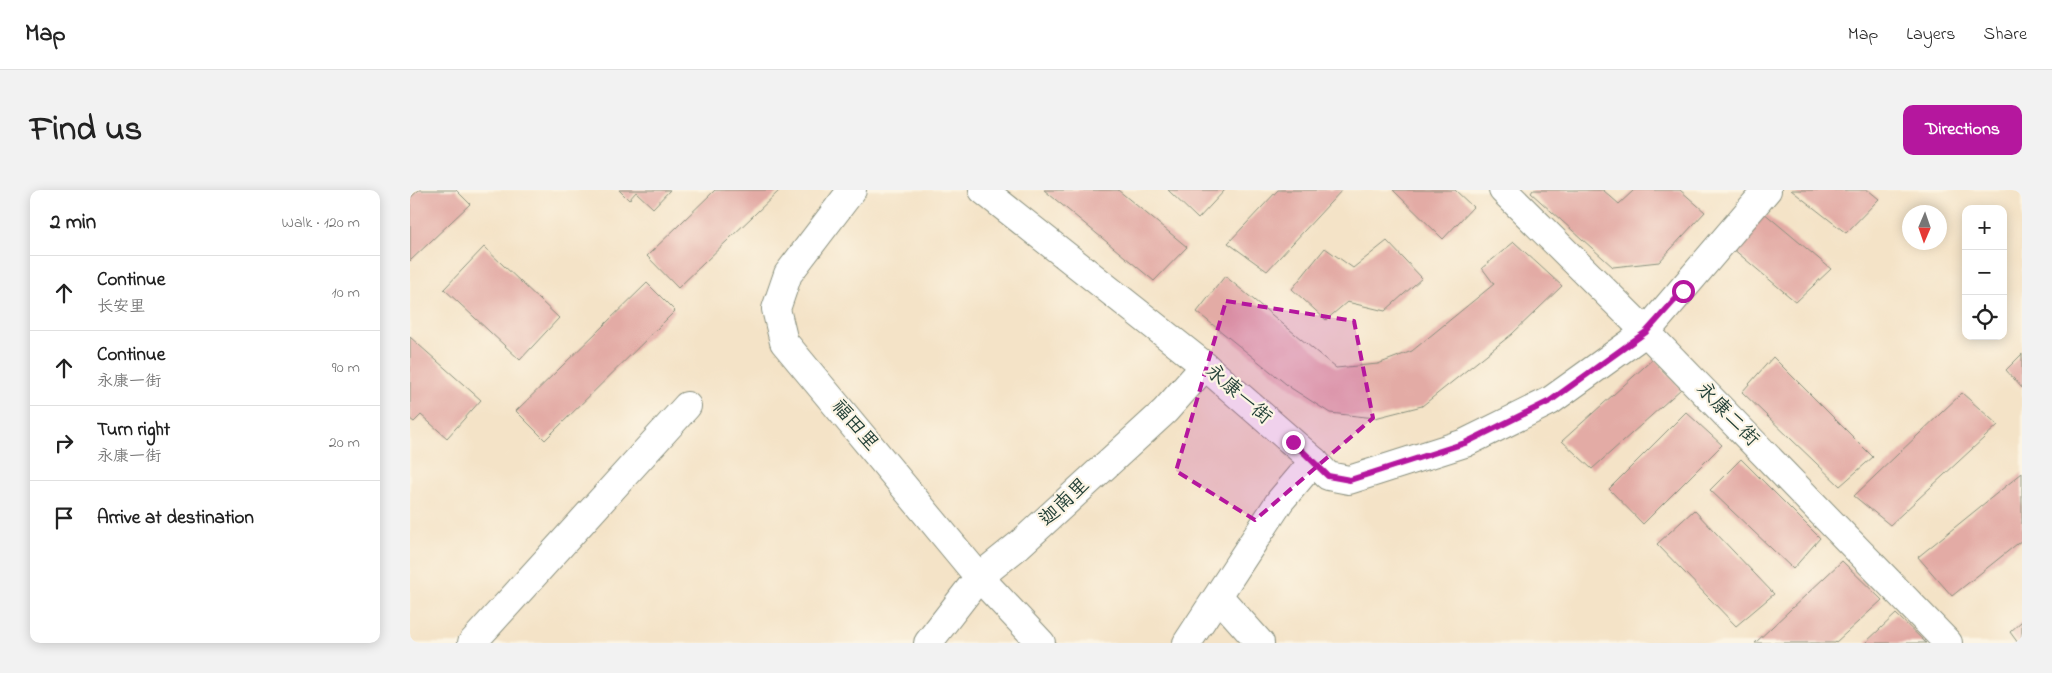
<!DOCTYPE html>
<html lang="en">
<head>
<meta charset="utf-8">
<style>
	body { margin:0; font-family:"Indie Flower","LXGW WenKai TC",sans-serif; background:#f2f2f2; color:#222 }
	.controls { position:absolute; right:15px; top:15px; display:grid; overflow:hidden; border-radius:10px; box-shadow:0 2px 12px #0003 }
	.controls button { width:45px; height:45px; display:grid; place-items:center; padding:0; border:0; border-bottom:1px solid #e0e0e0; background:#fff; color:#222; font:25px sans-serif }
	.compass { position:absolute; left:1492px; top:15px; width:45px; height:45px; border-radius:50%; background:#fff; box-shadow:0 2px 12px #0003; rotate:182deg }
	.stop { position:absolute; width:15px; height:15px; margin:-11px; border:4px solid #b5179e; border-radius:50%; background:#fff }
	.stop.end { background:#b5179e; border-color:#fff; box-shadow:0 1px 5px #0008 }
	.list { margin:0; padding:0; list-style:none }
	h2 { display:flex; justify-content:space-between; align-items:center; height:65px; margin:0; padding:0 20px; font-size:21px }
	h2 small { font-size:16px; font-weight:400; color:#767676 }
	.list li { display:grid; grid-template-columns:32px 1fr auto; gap:15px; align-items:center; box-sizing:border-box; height:75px; padding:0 20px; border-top:1px solid #e0e0e0 }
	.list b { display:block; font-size:19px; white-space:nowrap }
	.list p { margin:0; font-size:16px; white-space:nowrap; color:#767676 }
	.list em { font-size:16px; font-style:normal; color:#767676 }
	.icon { flex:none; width:28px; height:28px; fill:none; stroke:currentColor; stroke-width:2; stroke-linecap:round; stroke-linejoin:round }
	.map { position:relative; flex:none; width:1612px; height:453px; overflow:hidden; border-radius:10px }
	header { display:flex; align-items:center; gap:30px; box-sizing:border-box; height:70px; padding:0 25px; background:#fff; border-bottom:1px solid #e0e0e0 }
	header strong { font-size:24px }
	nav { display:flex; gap:28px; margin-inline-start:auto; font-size:18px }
	.intro { display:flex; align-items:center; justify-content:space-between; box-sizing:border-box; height:120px; padding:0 30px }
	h1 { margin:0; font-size:35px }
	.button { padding:12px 22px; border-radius:10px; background:#b5179e; color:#fff; font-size:18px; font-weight:700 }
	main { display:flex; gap:30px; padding:0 30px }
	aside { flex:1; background:#fff; border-radius:10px; box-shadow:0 2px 12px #0003 }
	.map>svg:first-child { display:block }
</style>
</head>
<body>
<header>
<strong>Map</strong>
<nav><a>Map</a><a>Layers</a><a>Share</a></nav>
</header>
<div class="intro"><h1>Find us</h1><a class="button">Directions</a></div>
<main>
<aside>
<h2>2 min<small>Walk · 120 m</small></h2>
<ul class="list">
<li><svg class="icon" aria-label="ahead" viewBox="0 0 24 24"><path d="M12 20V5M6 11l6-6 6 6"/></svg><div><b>Continue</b><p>长安里</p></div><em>10 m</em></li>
<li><svg class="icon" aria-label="ahead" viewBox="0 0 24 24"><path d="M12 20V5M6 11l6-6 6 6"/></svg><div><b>Continue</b><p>永康一街</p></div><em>90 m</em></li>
<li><svg class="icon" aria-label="right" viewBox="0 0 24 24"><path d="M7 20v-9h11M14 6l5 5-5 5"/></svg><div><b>Turn right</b><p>永康一街</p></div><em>20 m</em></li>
<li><svg class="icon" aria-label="arrive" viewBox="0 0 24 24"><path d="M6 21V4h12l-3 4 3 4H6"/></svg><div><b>Arrive at destination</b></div></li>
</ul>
</aside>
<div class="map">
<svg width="1612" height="453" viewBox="0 0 1612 453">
	<rect width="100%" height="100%" fill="#fcf5e5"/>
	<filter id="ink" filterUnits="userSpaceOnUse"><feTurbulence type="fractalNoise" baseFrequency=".02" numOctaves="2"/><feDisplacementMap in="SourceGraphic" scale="10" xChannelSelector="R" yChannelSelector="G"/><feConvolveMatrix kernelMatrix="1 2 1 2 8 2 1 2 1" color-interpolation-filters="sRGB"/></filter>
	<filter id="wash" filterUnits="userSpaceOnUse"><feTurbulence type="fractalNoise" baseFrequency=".0096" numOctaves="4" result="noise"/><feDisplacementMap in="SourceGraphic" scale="20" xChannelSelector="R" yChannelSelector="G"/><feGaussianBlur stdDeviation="1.12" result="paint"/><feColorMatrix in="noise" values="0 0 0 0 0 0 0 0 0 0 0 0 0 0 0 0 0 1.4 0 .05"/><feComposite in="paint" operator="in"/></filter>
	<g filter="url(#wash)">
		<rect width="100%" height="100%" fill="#f4e3c7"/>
		<g id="blocks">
			<!-- building -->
			<g fill="#e3aba5">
				<path d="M9 0H46L60 14 0 71V8Z"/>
				<path d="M209 0H260L243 18 226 2 219 10Z"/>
				<path d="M305 0H370L268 98 237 66Z"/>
				<path d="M634 0H708L777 57 744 91Z"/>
				<path d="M758 0H815L788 29Z"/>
				<path d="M868 0H932L857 81 818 53Z"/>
				<path d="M983 0H1045L1063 17 1033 49Z"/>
				<path d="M1123 0H1193L1209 14 1224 0H1270L1295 22 1249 72 1203 77 1121 3Z"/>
				<path d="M1381 0H1458L1469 9 1436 43Z"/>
				<path d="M1353 22 1421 79 1386 112 1322 58Z"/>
				<path d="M977 51 1012 88 975 121 937 112 916 130 882 99 915 58 943 78Z"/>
				<path d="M1104 52 1152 96 1102 144 1012 216 965 228 920 223 881 198 787 122 815 86 926 178 968 174 1002 161 1084 94 1072 78Z"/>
				<path d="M74 57 149 128 110 170 34 99Z"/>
				<path d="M237 93 265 121 135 250 106 221Z"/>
				<path d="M0 147 71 210 37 248 11 225 4 232 0 229Z"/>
				<path d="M1612 164V198L1596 180Z"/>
				<path d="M1363 167 1463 267 1430 296 1332 202Z"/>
				<path d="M1244 168 1271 199 1182 279 1152 251Z"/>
				<path d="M1552 203 1588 235 1480 335 1444 306Z"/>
				<path d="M1276 222 1312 255 1233 334 1199 299Z"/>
				<path d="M1331 269 1410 348 1383 379 1300 300Z"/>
				<path d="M1612 283V350L1542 406 1508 367Z"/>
				<path d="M1284 320 1364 404 1326 436 1247 354Z"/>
				<path d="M1432 371 1472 410 1425 453H1345Z"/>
				<path d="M1486 424 1516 453H1455Z"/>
				<path d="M1612 431V453H1608L1600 442Z"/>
			</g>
		</g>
	</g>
	<g filter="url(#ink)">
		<use href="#blocks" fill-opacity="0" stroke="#8a907e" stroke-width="1"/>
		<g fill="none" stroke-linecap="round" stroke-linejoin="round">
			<!-- minor casing -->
			<g stroke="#8a907e" stroke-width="30">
				<g id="minor">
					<path d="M442 0 378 84 366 119 374 152 569 387 631 453"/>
					<path d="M573 0 795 176 904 271 918 286 939 290 1055 253 1140 211 1236 142 1357 0"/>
					<path d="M1093 0 1236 142 1538 453"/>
					<path d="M809 407 850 453"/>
					<path d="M62 453 277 216"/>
					<path d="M518 453 569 387 609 355 755 221 795 176"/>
					<path d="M777 453 870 311 904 271"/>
				</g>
			</g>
			<!-- minor -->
			<use href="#minor" stroke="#fff" stroke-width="28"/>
		</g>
	</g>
	<g fill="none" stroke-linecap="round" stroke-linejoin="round" filter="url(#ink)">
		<!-- route -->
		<path stroke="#b5179e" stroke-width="6" d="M883 252 918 286 940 290 1055 253 1140 211 1236 142 1273 101"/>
	</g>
	<!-- marked area -->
	<path fill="#b5179e" fill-opacity="0.2" stroke="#b5179e" stroke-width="4" stroke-dasharray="10 6" stroke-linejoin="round" d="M816 111 944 131 963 228 845 330 766 281Z"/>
	<g text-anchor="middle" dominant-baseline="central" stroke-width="4.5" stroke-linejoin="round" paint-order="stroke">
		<!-- street labels -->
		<g font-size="20" fill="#1f3d34" stroke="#fcf5e5">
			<text transform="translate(828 205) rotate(41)">永康一街</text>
			<text transform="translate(1317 225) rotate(46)">永康二街</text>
			<text transform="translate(444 236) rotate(50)">福田里</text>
			<text transform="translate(655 313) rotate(-43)">迦南里</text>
		</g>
	</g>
</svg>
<div class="controls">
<button>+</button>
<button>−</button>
<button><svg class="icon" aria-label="locate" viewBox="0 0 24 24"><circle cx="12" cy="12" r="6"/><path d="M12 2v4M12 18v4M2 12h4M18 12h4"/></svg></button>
</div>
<svg class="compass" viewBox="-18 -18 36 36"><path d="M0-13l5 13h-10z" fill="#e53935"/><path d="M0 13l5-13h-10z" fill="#767676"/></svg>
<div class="stop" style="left:1273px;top:101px"></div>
<div class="stop end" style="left:883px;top:252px"></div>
</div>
</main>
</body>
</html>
